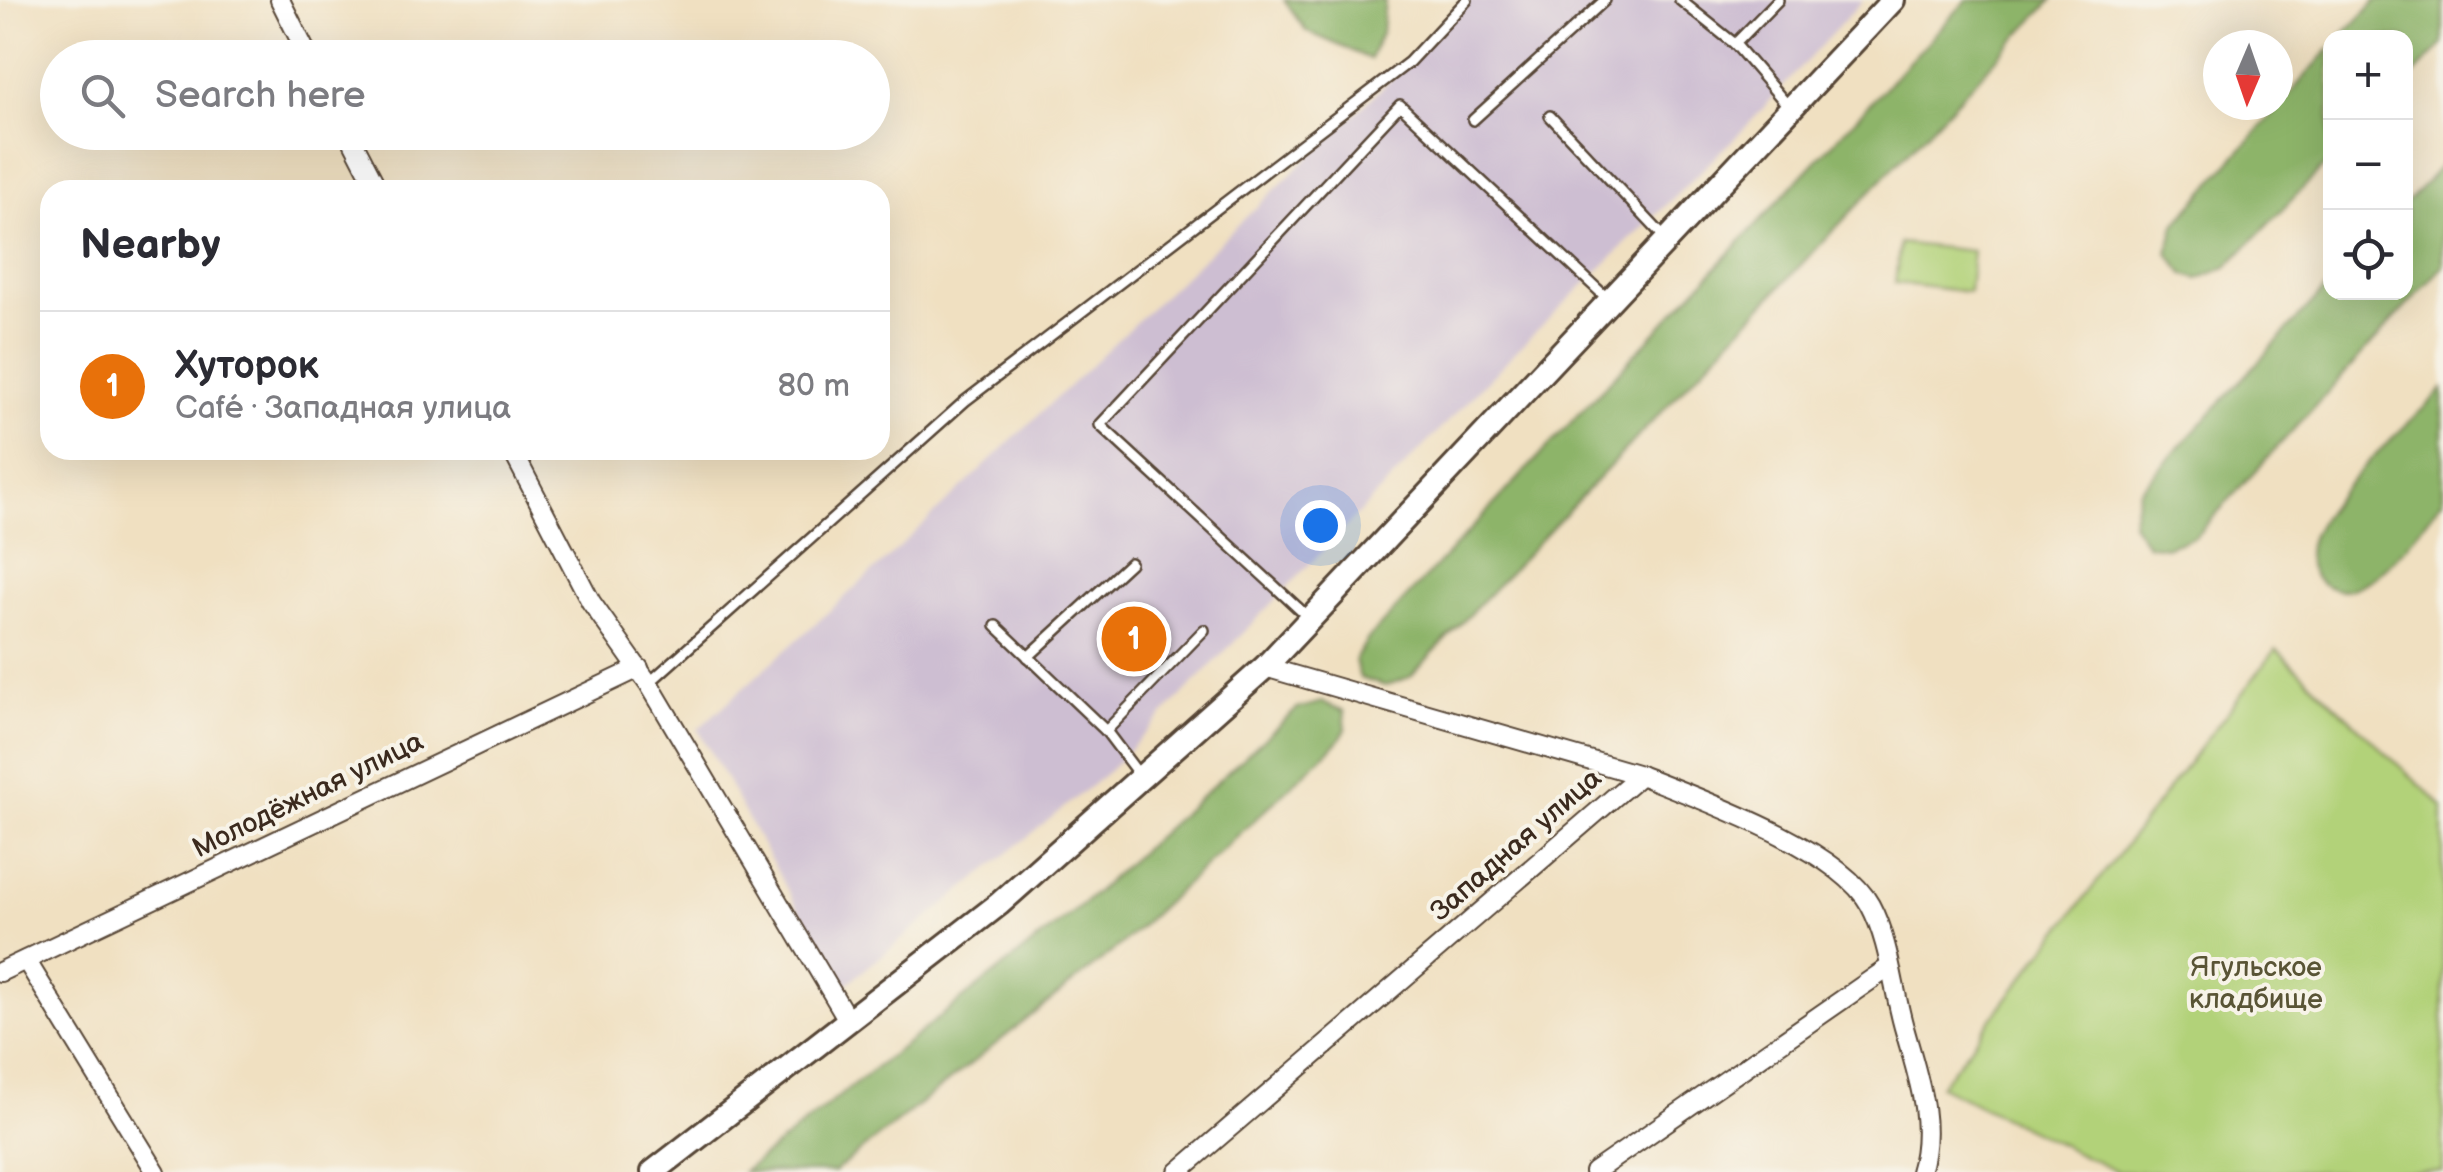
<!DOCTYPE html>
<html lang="en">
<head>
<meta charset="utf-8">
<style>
	body { margin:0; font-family:"Balsamiq Sans",sans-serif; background:#f2f2f3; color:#2b2b33 }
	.controls { position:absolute; right:30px; top:30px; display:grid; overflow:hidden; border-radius:20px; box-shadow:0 10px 40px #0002 }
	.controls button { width:90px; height:90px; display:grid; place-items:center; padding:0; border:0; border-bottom:2px solid #e1e1e2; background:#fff; color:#2b2b33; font:50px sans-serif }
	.compass { position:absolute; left:2203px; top:30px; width:90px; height:90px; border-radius:50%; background:#fff; box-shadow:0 10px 40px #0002; rotate:182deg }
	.you { position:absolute; left:1320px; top:525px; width:35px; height:35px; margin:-25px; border:8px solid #fff; border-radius:50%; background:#1a73e8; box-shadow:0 0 0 15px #1a73e833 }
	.badge { display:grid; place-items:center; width:65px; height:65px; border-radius:50%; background:#0b8043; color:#fff; font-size:32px; font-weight:700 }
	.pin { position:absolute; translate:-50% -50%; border:5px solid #fff; box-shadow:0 2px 10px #0006 }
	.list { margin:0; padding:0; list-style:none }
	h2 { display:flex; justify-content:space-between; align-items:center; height:130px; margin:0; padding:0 40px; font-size:42px }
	h2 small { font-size:32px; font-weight:400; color:#7c7c81 }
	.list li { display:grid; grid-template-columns:65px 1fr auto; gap:30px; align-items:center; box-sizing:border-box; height:150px; padding:0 40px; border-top:2px solid #e1e1e2 }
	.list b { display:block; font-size:38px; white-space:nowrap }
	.list p { margin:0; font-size:32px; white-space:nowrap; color:#7c7c81 }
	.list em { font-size:32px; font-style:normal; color:#7c7c81 }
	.icon { flex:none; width:55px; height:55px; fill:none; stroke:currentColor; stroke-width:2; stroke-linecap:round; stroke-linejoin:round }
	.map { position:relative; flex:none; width:2443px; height:1172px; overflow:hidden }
	.search { position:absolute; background:#fff; box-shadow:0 10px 40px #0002; left:40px; top:40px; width:850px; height:110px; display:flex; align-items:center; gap:25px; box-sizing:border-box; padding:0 35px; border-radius:55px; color:#7c7c81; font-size:38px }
	.panel { position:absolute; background:#fff; box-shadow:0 10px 40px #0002; left:40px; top:180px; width:850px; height:280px; border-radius:30px }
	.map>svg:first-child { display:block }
</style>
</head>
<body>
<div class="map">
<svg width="2443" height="1172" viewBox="0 0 2443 1172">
	<rect width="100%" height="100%" fill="#f7f3e8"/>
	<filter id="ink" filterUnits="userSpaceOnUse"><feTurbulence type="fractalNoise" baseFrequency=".01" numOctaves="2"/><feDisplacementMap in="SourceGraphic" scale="20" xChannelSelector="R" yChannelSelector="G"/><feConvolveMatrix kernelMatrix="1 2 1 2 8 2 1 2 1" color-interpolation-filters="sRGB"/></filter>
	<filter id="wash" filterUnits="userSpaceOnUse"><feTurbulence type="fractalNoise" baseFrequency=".0048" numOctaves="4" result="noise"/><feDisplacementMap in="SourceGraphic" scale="40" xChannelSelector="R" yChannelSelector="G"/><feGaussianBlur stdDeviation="2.25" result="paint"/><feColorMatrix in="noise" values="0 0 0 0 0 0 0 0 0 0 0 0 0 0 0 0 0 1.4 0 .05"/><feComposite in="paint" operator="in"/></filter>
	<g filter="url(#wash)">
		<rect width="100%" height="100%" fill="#f0e0c1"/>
		<!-- industrial -->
		<path fill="#cdbed2" d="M1467 0H1863L1744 129 1525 342 1110 770 842 988 698 729 887 559 1409 62Z"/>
		<!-- green -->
		<g fill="#b2d279" stroke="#767e4c" stroke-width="2.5">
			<path d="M1900 243 1973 251 1969 292 1895 283Z"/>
			<path d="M2276 649 2443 807V1172H2117L1940 1086Z"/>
		</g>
		<!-- forest -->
		<g fill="#8db469" stroke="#646f44" stroke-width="2.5">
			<path d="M1284 0H1385L1382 31 1370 59 1306 31Z"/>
			<path d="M1967 0H2052L1410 677 1385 686 1360 678 1355 660 1367 640Z"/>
			<path d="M2377 0H2443V44L2406 83V38L2341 37Z"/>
			<path d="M2330 48V160L2227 267 2198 279 2185 275 2168 253 2175 225Z"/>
			<path d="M2443 163V266L2195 537 2164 547 2147 544 2132 523 2139 491 2330 284V292H2406V203Z"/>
			<path d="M2443 389V500C2417 530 2358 624 2315 577 2305 566 2307 546 2313 533 2339 483 2403 430 2443 389Z"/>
			<path d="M1322 702 1344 711 1346 729 1338 742 1118 947 834 1172H743L1081 906 1297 709Z"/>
		</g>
	</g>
	<g filter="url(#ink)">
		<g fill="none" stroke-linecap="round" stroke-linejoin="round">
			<!-- service casing -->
			<g stroke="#564536" stroke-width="14">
				<g id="service">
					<path d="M1680 0 1735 44 1789 107"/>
					<path d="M1735 44 1778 0"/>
					<path d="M1550 116 1666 239"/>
					<path d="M1473 120 1605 0"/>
					<path d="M1310 619 1100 425 1400 105 1609 300"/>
					<path d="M996 626 1106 731"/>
					<path d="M1028 657 1130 563"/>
					<path d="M649 683 965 401 1409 62 1467 0"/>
					<path d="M1140 776 1106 731 1204 630"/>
				</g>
			</g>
			<!-- minor casing -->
			<g stroke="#564536" stroke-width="22">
				<g id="minor">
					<path d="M280 0 309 58"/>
					<path d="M348 132 378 190"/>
					<path d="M512 450 591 602 649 684 848 1020"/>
					<path d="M1640 775C1700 799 1839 848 1870 905 1890 942 1893 991 1905 1031 1918 1078 1935 1123 1920 1172"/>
					<path d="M26 960 156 1172"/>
					<path d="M0 972 639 668"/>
					<path d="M1178 1172 1640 775 1265 667"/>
					<path d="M1594 1172 1888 968"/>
				</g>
			</g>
			<!-- tertiary casing -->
			<g stroke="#564536" stroke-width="28">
				<path id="tertiary" d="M653 1172 999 904 1265 667 1893 0"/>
			</g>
			<!-- service -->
			<use href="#service" stroke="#fff" stroke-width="9"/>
			<!-- minor -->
			<use href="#minor" stroke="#fff" stroke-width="18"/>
			<!-- tertiary -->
			<use href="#tertiary" stroke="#fff" stroke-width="22"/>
		</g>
	</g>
	<g text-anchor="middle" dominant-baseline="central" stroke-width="8" stroke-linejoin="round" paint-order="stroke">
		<!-- street labels -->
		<g font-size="28" fill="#3b2a1e" stroke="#f7f3e8">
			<text transform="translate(308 795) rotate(-26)">Молодёжная улица</text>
			<text transform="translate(1516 845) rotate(-41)">Западная улица</text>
		</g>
		<!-- park labels -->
		<g font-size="28" fill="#595435" stroke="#f7f3e8">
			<text x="2256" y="967">Ягульское<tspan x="2256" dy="32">кладбище</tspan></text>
		</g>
	</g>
</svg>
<div class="controls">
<button>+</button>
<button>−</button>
<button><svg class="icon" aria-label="locate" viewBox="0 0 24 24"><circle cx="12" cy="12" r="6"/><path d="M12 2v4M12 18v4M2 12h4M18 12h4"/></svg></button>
</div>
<svg class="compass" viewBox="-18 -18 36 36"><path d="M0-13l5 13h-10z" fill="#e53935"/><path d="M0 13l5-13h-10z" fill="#7c7c81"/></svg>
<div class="you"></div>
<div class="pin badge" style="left:1134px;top:639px;background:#e8710a">1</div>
<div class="search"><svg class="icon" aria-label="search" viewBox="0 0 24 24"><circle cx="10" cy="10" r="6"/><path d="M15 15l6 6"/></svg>Search here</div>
<section class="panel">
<h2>Nearby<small></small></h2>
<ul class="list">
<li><span class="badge" style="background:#e8710a">1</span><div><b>Хуторок</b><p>Café · Западная улица</p></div><em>80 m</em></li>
</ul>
</section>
</div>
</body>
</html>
